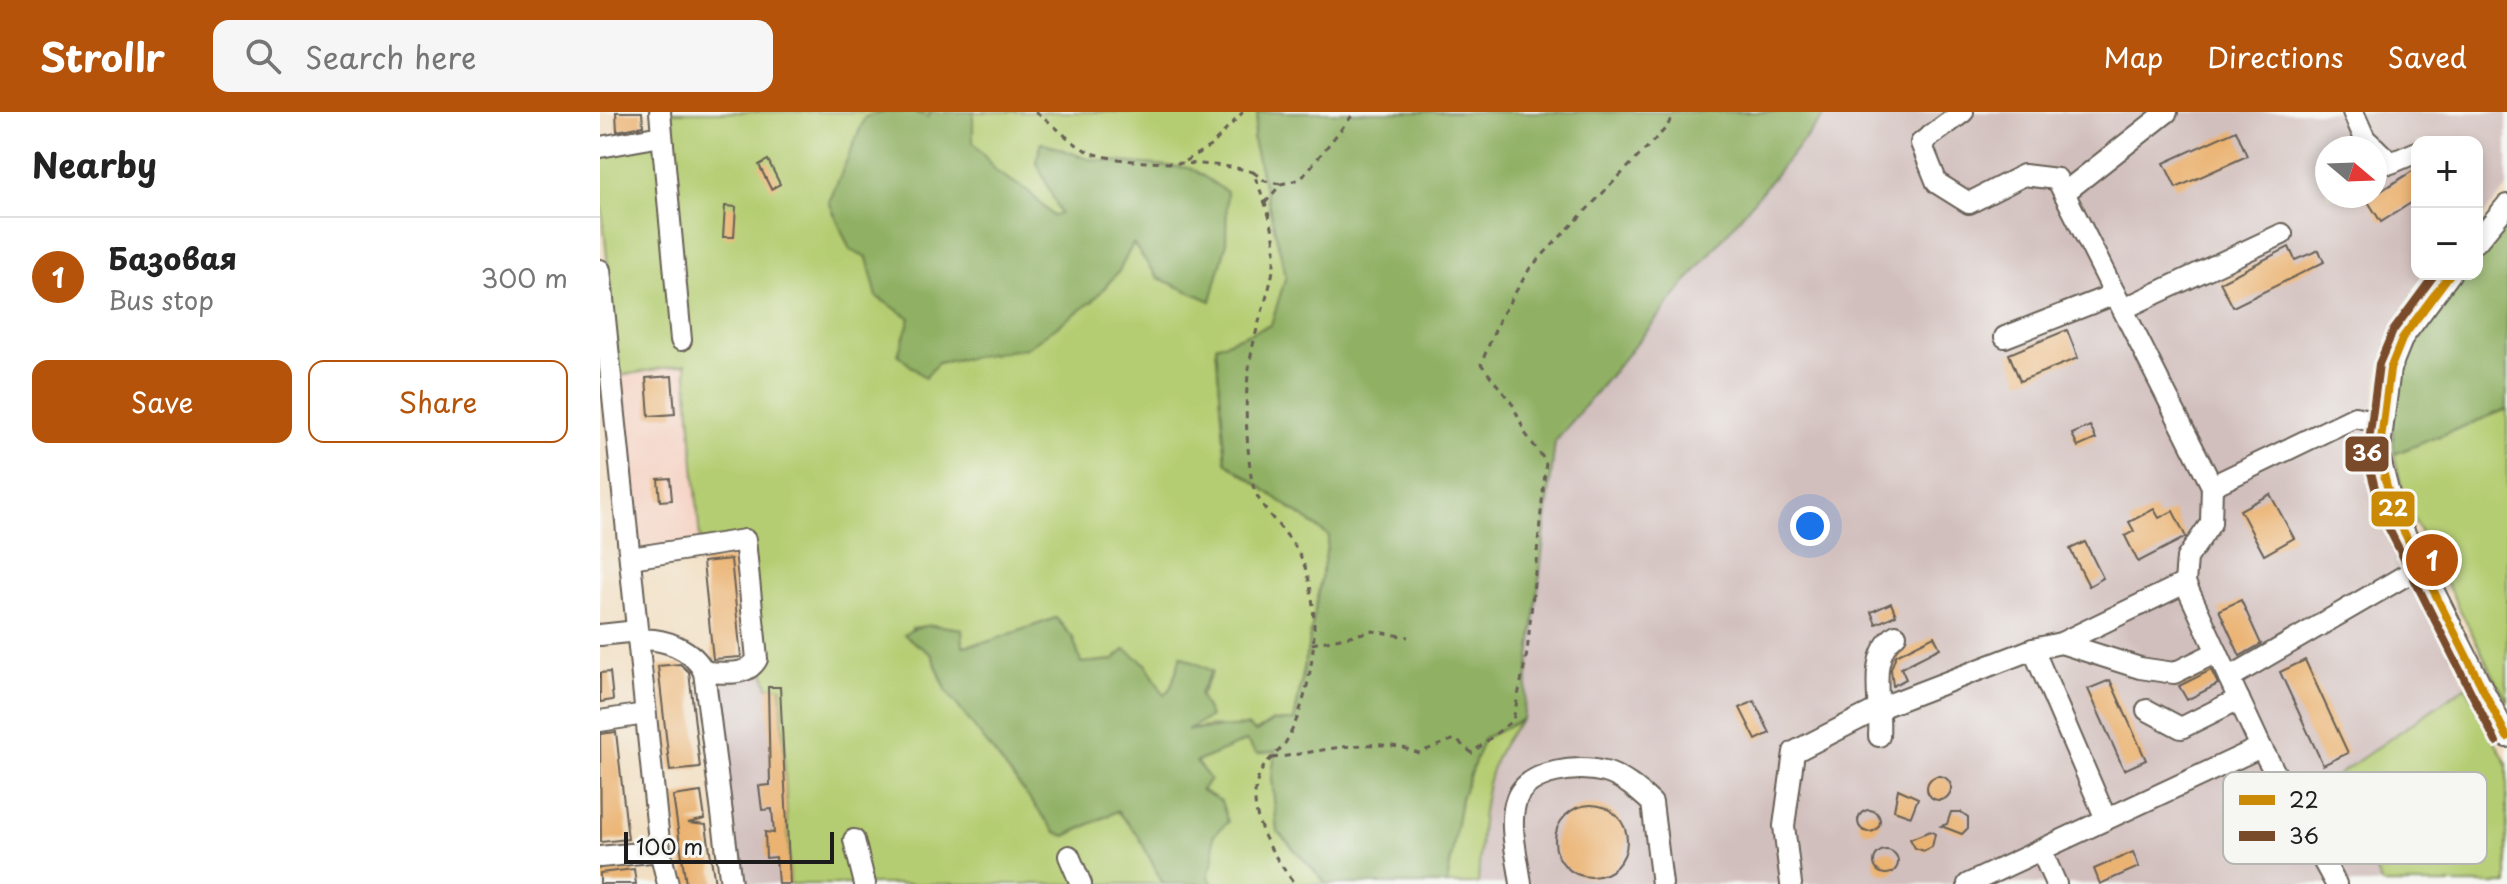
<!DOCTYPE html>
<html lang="en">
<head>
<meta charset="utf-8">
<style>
	body { margin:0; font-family:"Playpen Sans",sans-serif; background:#f6f6f6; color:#222 }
	.controls { position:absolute; right:24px; top:24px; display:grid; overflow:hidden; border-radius:16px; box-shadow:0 4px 12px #0003 }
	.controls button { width:72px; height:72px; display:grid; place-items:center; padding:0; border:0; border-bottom:2px solid #e0e0e0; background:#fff; color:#222; font:40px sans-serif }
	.compass { position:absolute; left:1715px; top:24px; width:72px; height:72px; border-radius:50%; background:#fff; box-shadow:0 4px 12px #0003; rotate:109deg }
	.scale { position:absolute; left:24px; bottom:20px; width:210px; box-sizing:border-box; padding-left:8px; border:4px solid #1c1c1c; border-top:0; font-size:22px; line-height:28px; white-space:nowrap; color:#1c1c1c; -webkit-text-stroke:6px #f6f6f2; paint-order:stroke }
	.you { position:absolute; left:1210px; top:414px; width:28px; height:28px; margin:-20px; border:6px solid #fff; border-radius:50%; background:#1a73e8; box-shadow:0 0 0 12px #1a73e833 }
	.badge { display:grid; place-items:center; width:52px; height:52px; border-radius:50%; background:#b45309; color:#fff; font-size:26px; font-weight:700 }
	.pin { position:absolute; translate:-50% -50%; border:4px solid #fff; box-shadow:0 2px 8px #0006 }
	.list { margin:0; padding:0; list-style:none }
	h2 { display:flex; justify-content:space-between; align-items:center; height:104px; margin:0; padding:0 32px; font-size:34px }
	h2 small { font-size:26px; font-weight:400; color:#767676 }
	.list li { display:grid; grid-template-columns:52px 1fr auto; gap:24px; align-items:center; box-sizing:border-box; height:120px; padding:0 32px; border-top:2px solid #e0e0e0 }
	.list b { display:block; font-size:30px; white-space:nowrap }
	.list p { margin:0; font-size:26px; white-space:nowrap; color:#767676 }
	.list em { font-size:26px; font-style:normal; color:#767676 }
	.actions { display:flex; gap:16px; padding:24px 32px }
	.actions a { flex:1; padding:18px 0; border:2px solid #b45309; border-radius:16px; text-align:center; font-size:28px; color:#b45309 }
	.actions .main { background:#b45309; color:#fff }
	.icon { flex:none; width:44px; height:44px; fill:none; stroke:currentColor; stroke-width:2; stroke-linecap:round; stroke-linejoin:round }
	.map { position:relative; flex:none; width:1907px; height:772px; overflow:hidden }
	header { display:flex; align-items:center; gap:48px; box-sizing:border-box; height:112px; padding:0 40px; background:#b45309; color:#fff }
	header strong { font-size:38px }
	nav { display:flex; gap:44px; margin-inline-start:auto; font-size:28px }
	.search { width:560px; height:72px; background:#f6f6f6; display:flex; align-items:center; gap:20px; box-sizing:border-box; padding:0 28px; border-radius:16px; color:#767676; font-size:30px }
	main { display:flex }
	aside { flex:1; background:#fff }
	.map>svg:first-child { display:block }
</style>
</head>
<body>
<header>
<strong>Strollr</strong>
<div class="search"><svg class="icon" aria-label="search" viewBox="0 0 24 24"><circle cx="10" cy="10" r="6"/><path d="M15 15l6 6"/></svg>Search here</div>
<nav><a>Map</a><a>Directions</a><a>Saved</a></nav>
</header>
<main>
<aside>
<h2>Nearby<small></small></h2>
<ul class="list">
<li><span class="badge">1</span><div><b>Базовая</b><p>Bus stop</p></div><em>300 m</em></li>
</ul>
<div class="actions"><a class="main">Save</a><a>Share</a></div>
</aside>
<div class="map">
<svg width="1907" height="772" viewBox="0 0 1907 772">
	<rect width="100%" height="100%" fill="#f6f6f2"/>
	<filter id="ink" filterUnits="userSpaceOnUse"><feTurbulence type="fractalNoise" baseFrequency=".0125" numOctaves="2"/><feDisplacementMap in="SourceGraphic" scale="16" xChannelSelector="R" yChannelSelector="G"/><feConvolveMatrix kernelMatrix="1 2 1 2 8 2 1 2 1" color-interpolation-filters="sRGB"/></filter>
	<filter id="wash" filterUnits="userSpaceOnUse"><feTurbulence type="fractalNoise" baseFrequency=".006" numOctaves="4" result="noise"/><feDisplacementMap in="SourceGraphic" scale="32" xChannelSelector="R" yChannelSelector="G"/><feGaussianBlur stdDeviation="1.8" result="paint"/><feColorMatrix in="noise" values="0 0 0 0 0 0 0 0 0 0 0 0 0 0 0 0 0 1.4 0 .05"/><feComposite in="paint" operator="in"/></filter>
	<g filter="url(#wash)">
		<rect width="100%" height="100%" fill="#f2dfc3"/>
		<!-- built -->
		<path fill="#f5d2c2" d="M86 252 100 429 37 435 19 264Z"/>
		<!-- industrial -->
		<g fill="#d1bfbd" fill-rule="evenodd">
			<path d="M1227 0H1907V76L1877 111V30H1817V162H1834L1814 186 1793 225 1780 255 1773 298 1770 347 1785 404 1866 574 1732 667 1782 772H878L884 682 906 623 923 607 955 330ZM1727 36H1775V84H1727Z"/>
			<path d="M162 553 180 575 190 772H139L114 569Z"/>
		</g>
		<!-- green -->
		<g fill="#b5cd72" stroke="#687447" stroke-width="2">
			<path d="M62 0H658L653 28 686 164 671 213 616 234 626 350 729 424 694 609H673L655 620 614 614 584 618 612 560 581 544 571 575 564 584 546 552 514 548 481 551 473 526 456 506 387 530 362 534 361 517 333 513 312 516 332 543 347 580 466 724 517 699 538 723 563 772H190L181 575H168L162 553 151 424 100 429 86 252 19 264 0 77V39L65 29Z"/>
			<path d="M1907 297V590L1805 390 1794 342Z"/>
			<path d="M1866 574 1907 652V772H1782L1732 667Z"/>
			<path d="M923 607C879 648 882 716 878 772H847L861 686 884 626Z"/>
			<path d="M646 628 675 639 672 665 677 719 727 772H613L608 764C620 725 602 689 596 650Z"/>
		</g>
		<!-- forest -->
		<g fill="#90b064" stroke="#566640" stroke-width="2">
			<path d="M286 0H314L328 5 331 0H373V30L397 60 428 79 453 104 460 101 436 49 442 30 488 47 591 56 627 80 626 133 611 189 558 166 533 132 519 159 493 189 426 236 338 251 325 266 298 243 310 206 277 185 267 146 250 138 229 90 265 5Z"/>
			<path d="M658 0H1227L955 330 923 607 884 626 861 686 847 772H727L677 719 672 665 675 639 657 642 646 629 596 650 610 667 601 678 621 689 628 710 613 724 614 746 608 764 613 772H563L538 723 517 699 465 724 455 720 347 580 332 543 304 523C321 509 341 514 362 517L363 534 387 530 456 506 473 526 481 551 514 548 525 537 546 552 564 583 571 575 581 544 612 559 599 582 610 605 587 618 647 614 656 620 673 609H694L729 424 626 350 616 234 671 213 686 164 653 28Z"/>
			<path d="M1907 112V297L1794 342C1786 247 1810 232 1866 162H1877V149Z"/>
		</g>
		<g id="blocks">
			<!-- building -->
			<g fill="#ebb372">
				<path d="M16 0H42L43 14 17 19Z"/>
				<path d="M1636 18 1647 44 1576 76 1564 51Z"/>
				<path d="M168 48 180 72 171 77 159 53Z"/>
				<path d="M1817 56V87L1781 110 1767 88Z"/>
				<path d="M125 94 136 95 134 125H123Z"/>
				<path d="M1689 135 1695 148 1719 138 1724 150 1633 195 1620 170Z"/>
				<path d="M1467 218 1478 246 1420 269 1409 242Z"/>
				<path d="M72 264 75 302 49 304 46 266Z"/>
				<path d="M1490 314 1496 327 1478 335 1472 322Z"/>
				<path d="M70 366 72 388 60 389 58 367Z"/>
				<path d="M1670 382 1694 426 1664 443 1640 398Z"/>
				<path d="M1554 397 1559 406 1573 399 1586 425 1538 450 1525 424 1534 419 1529 410Z"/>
				<path d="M1485 430 1503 466 1489 474 1470 437Z"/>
				<path d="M131 447 141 545 113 547 103 450Z"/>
				<path d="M1641 488 1661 532 1640 544 1619 498Z"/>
				<path d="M1291 491 1296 503 1276 512 1271 500Z"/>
				<path d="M1334 524 1340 536 1301 556 1306 567 1293 574 1291 557 1296 543Z"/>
				<path d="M1705 548 1748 641 1723 653 1680 560Z"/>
				<path d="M80 552 89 560 100 656 70 659 58 554Z"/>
				<path d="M1611 558 1618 572 1587 588 1579 574Z"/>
				<path d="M10 560 13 588 0 590V561Z"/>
				<path d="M1510 568 1546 648 1524 658 1488 577Z"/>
				<path d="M168 575H180L190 772H178L176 745 166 746 165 720 174 721 172 697 162 698 159 674 170 673Z"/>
				<path d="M1154 589 1170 621 1156 628 1140 596Z"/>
				<path d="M16 620 28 727 1 730 0 622Z"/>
				<circle cx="1339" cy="676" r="12"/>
				<path d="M1298 677 1318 686 1311 704 1294 698Z"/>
				<path d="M101 680 105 707 88 711 106 713 115 772H86L73 684Z"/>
				<circle cx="991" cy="729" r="36"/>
				<circle cx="1269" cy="709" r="11"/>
				<path d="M1351 700H1361L1368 705V716L1362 722 1341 714 1347 712Z"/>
				<path d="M1330 719 1335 722 1332 735 1324 739 1315 736 1310 727Z"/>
				<circle cx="1286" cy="750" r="12"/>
				<path d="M1533 740 1539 755 1500 772 1494 757Z"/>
				<path d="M34 757 36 772H0V761Z"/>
			</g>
		</g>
	</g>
	<g filter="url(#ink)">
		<use href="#blocks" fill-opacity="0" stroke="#676056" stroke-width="2"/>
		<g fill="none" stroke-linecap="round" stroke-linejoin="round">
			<!-- minor casing -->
			<g stroke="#676056" stroke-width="24">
				<g id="minor">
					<path d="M60 0 81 228"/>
					<path d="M1363 0 1321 31 1337 71 1369 91 1424 63 1457 67 1612 374"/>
					<path d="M1753 0 1765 27 1775 36"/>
					<path d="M0 35 61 24"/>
					<path d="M1775 36 1791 51 1817 40"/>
					<path d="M1464 81 1567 0"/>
					<path d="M1877 129 1907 93"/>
					<path d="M0 158 60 739 68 772"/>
					<path d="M1850 162 1803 225 1790 257 1779 343 1793 398 1907 625"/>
					<path d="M1523 197 1682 122"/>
					<path d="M1405 225 1515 182"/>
					<path d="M31 446 145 428 157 547C147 566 123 560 104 560"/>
					<path d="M0 523 37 519"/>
					<path d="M38 528C63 525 93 537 104 560L131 772"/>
					<path d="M1461 531 1540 556 1574 561 1617 540"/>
					<path d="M1433 537 1506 707"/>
					<path d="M1629 566 1820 455"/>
					<path d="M1547 598 1581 616 1639 587"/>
					<path d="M0 609 45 602"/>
					<path d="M1279 624C1282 591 1266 544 1296 523"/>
					<path d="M254 728 265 772"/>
					<path d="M1441 738 1456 772"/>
					<path d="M469 744 481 772"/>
					<path d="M0 745 60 739"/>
					<path d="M921 772C918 746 907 711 917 686 929 658 978 653 1005 660 1023 665 1039 679 1052 691L1062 772"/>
					<path d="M1191 772 1184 714 1194 640 1282 595 1433 537 1461 531 1585 471"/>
					<path d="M1368 772 1661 635"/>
					<path d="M1736 772 1661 635 1585 471 1587 446 1611 411 1612 374 1755 305 1782 311"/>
				</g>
			</g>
			<!-- path -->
			<g stroke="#676056" stroke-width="3" stroke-dasharray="6 6" stroke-linecap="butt">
				<path d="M435 0C456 12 472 35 495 42 547 57 601 45 653 60 662 83 674 111 675 136 675 168 662 195 655 225 643 272 645 316 651 364 655 397 687 416 701 445 711 467 714 493 714 517 714 553 704 597 687 628 681 639 669 646 663 656 640 695 671 741 695 772"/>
				<path d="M585 49 612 33 643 0"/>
				<path d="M653 60 665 69 681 72"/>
				<path d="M665 91 681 72 701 67 755 0"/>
				<path d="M712 532 773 519 808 525"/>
				<path d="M672 646C718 641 775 622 818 641L855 627 872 641 913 608 927 541 946 350 925 321 913 293 881 252 900 206 930 156 1067 15 1074 0"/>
			</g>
			<!-- minor -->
			<use href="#minor" stroke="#fff" stroke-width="20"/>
			<!-- bus-1 casing -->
			<g stroke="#f6f6f2" stroke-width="14">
				<path id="bus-1" d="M1850 162 1803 225 1790 257 1779 343 1793 398 1907 625"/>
			</g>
			<!-- bus-2 casing -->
			<g stroke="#f6f6f2" stroke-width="14">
				<path id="bus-2" d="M1835 162 1793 219 1779 252 1767 345 1782 403 1896 630"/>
			</g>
			<!-- bus-1 -->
			<use href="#bus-1" stroke="#cb8a06" stroke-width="8"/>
			<!-- bus-2 -->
			<use href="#bus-2" stroke="#7a4b2a" stroke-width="8"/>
		</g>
	</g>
	<!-- legend -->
	<rect x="1623" y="660" width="264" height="92" rx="12" fill="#f6f6f2" stroke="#b5b5b2" stroke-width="2"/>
	<rect x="1639" y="683" width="36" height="10" fill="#cb8a06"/>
	<rect x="1639" y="719" width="36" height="10" fill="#7a4b2a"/>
	<g font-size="22" fill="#1c1c1c">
		<text x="1689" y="696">22</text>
		<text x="1689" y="732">36</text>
	</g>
	<g stroke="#f6f6f2" stroke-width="3">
		<rect x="1744" y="323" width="46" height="38" rx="8" fill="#7a4b2a"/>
		<rect x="1770" y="378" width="46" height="38" rx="8" fill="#cb8a06"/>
	</g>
	<g font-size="22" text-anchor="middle" font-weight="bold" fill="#fff">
		<text x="1767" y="349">36</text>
		<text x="1793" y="404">22</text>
	</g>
</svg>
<div class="controls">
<button>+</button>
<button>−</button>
</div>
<svg class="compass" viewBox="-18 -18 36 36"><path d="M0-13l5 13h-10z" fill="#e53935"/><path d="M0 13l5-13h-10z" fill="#767676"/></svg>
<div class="scale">100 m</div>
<div class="you"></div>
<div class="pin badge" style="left:1832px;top:448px">1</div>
</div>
</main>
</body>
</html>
